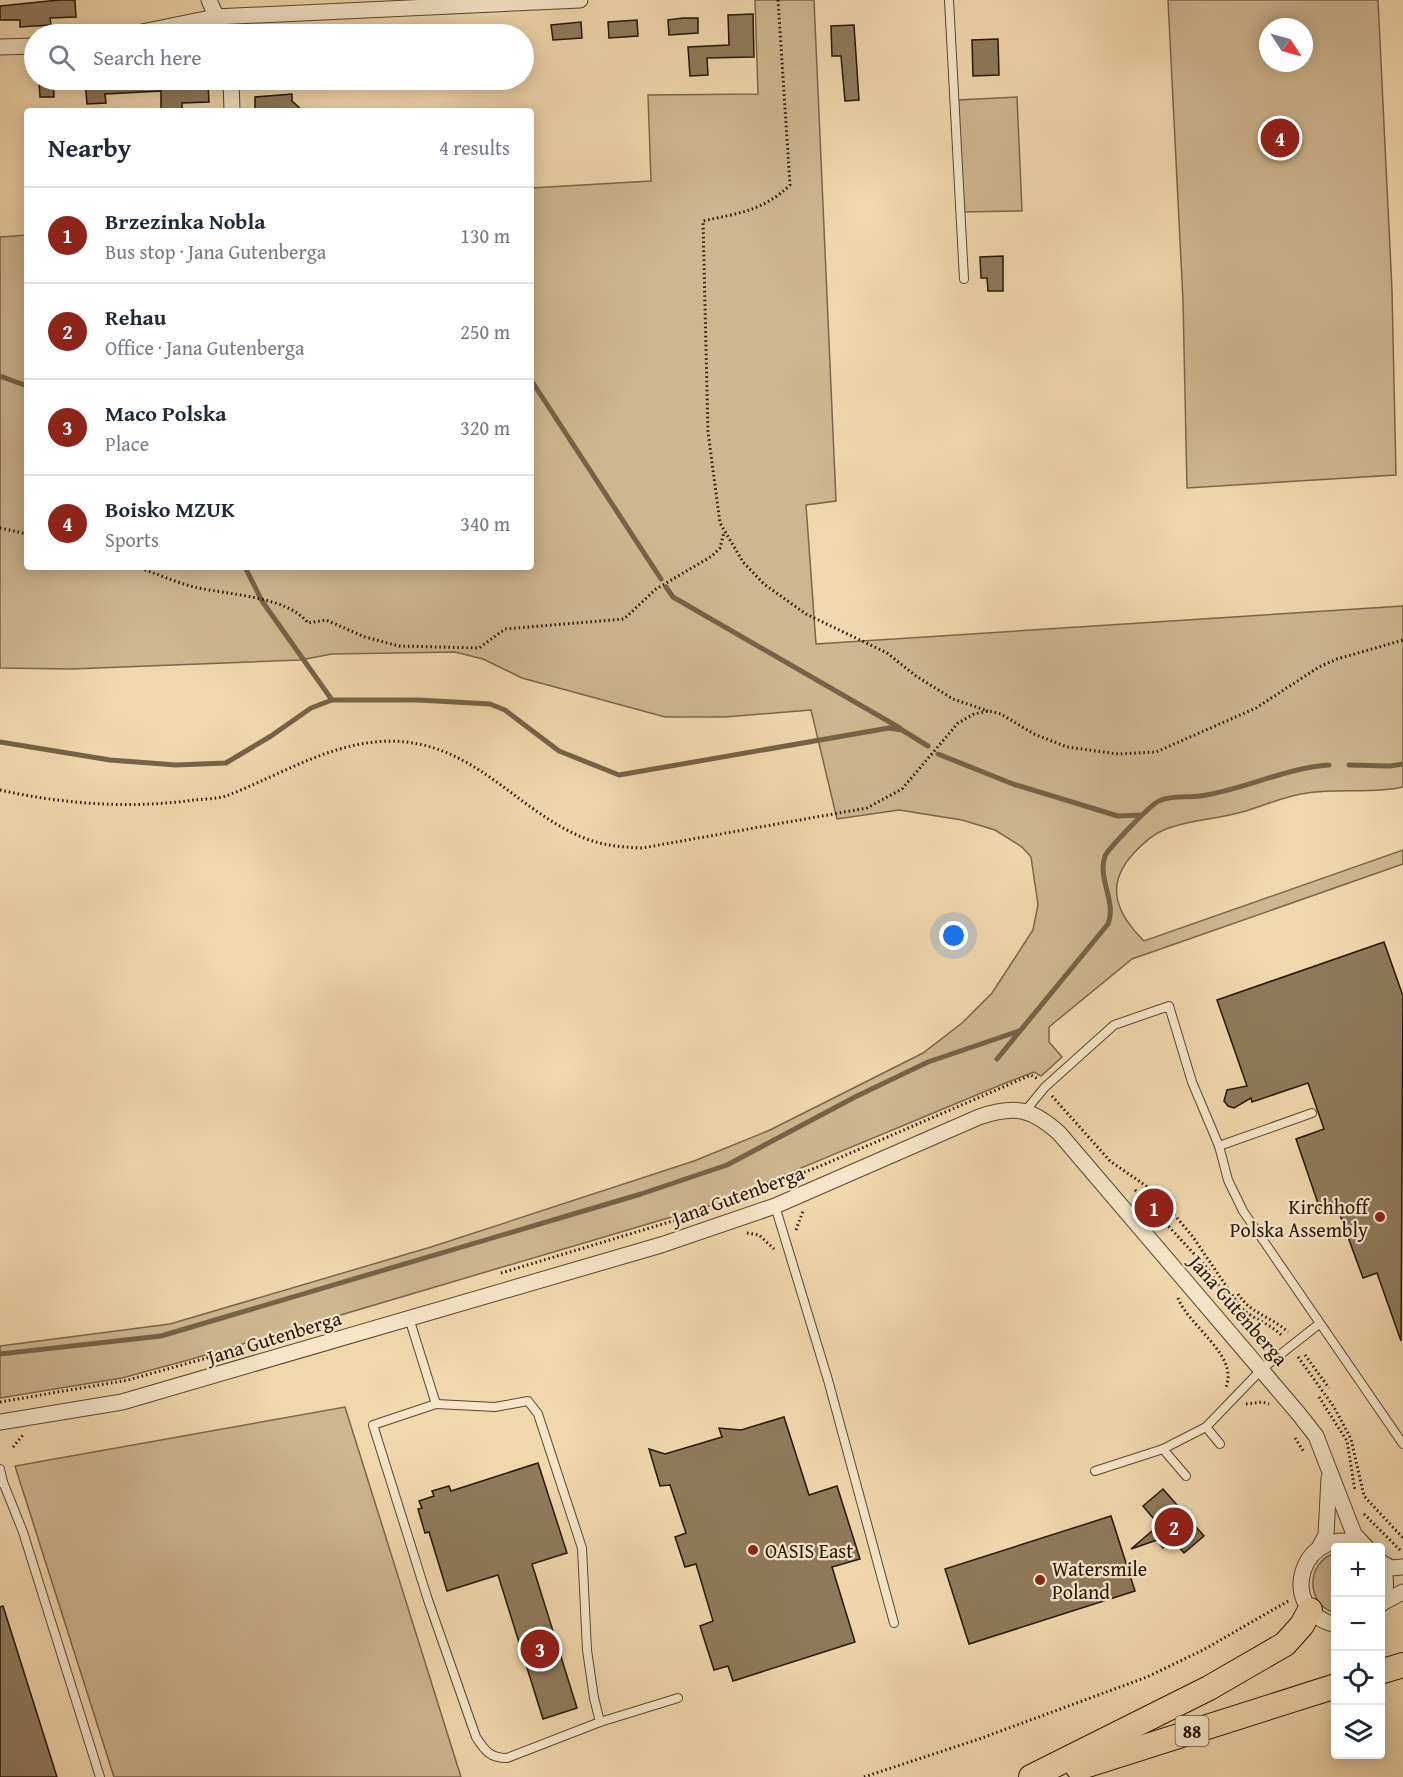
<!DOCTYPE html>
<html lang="en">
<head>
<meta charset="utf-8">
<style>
	body { margin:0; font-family:"Gentium Book Plus",serif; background:#f6f6f7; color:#1f2937 }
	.controls { position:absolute; right:18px; bottom:18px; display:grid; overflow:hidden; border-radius:6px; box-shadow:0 3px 15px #0003 }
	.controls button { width:54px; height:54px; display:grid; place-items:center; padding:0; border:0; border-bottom:2px solid #e0e1e3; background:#fff; color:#1f2937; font:30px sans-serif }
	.compass { position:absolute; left:1259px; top:18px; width:54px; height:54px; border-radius:50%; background:#fff; box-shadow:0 3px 15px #0003; rotate:126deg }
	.you { position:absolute; left:954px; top:936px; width:21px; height:21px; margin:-15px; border:4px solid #fff; border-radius:50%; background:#1a73e8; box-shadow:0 0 0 9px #1a73e833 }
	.badge { display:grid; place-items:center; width:39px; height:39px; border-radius:50%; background:#8f2418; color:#fff; font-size:20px; font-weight:700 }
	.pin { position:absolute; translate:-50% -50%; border:3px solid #fff; box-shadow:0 2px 6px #0006 }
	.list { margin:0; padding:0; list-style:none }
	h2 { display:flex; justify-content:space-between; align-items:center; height:78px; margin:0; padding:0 24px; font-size:26px }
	h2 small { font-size:20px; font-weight:400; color:#747a83 }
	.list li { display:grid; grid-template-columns:39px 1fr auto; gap:18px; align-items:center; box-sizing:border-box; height:96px; padding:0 24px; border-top:2px solid #e0e1e3 }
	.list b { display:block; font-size:22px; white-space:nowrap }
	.list p { margin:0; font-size:20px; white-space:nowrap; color:#747a83 }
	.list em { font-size:20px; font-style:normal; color:#747a83 }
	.icon { flex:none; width:33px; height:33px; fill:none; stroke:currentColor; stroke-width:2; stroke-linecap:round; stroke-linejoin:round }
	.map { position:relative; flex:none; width:1403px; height:1777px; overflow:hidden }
	.search { position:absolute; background:#fff; box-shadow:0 3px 15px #0003; left:24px; top:24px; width:510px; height:66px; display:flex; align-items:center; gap:15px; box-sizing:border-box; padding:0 21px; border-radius:33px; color:#747a83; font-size:22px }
	.panel { position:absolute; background:#fff; box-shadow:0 3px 15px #0003; left:24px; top:108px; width:510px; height:462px; border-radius:6px }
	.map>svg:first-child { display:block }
</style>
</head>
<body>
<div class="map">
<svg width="1403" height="1777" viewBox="0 0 1403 1777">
	<rect width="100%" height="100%" fill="#f1d7ac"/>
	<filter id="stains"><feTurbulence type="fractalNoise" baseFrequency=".00333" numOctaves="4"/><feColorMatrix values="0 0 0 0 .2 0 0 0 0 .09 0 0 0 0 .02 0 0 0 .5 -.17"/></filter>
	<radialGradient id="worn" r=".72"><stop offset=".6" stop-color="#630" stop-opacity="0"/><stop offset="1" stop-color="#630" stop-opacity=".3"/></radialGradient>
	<!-- green -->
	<g fill="#ceb68f" stroke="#7a664a" stroke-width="1.5" fill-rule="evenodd">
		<path d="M755 0H814L836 501 806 505 816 644 1403 606V787C1376 794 1337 788 1307 793 1284 796 1264 806 1242 812 1217 819 1189 820 1166 829 1153 834 1142 844 1133 854 1104 886 1117 914 1144 941L1403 850V864L1132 959 1049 1027V1042L1062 1057 1041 1076 1034 1072 1003 1084 712 1205 192 1359 122 1378 0 1398V1346L170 1324 431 1247 694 1161 770 1130 923 1053 962 1023 992 993 1033 930 1038 905 1031 857 1022 847 995 830 962 820 899 810 837 819 811 710 725 717H665L522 678 483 659 455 652 332 654 300 660 72 669 0 668V237L27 235V567H531V188L651 181 648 95 758 94Z"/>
		<path d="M1168 0H1378L1392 290 1396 475 1187 488 1183 301ZM1268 27H1304V63H1268Z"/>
		<path d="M1017 97 1022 211 963 212 958 100Z"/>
		<path d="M345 1407 461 1777H114L15 1466Z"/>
		<path d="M1335 1553V1613C1305 1604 1306 1562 1335 1553Z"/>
	</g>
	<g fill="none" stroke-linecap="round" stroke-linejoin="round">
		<!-- stream -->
		<g stroke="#766247" stroke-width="5">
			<path d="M0 376 27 386"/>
			<path d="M531 380 661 579"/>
			<path d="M245 567 262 601 332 700H418L490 704 505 710 559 751 619 775 889 728 902 730 928 746"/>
			<path d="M666 587 673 597 900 728"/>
			<path d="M0 742 110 760 176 765 226 763 271 736 311 708 332 700"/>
			<path d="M938 754 1013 784 1118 816 1142 815"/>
			<path d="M1349 765 1390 766 1403 764"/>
			<path d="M997 1059 1108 924C1117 902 1097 879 1105 856 1108 849 1151 804 1159 801 1172 795 1186 798 1200 796 1244 790 1284 768 1329 765"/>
			<path d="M0 1354 161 1336 641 1194 727 1165 855 1097 928 1062 1019 1031"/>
		</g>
	</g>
	<!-- building -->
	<g fill="#8f7a5b" stroke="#251504" stroke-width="1.5">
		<path d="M59 0H75L76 17 50 18 51 25 20 27V20H0V6Z"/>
		<path d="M753 14 754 57 707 58 708 75 690 76 688 47 729 45 728 15Z"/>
		<path d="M683 18H698V33L669 35 668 20Z"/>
		<path d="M637 20 638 36 609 38 608 22Z"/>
		<path d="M581 22 582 38 553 40 551 25Z"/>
		<path d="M854 25 859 100 845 101 841 56H832L831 26Z"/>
		<path d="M998 39 999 75 973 76 972 40Z"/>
		<path d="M39 80H53L54 97H40Z"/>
		<path d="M85 80H197V84L208 83 209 102 182 103V111H161V91L105 94 106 103 87 104Z"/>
		<path d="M292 94V101L303 111H255V97Z"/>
		<path d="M1003 256V291H988L987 278H981L980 257Z"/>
		<path d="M1384 942 1403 996 1401 1341 1377 1273 1363 1278 1337 1207 1321 1212 1296 1139 1324 1129 1308 1083 1252 1102 1251 1098 1234 1108 1228 1106 1224 1101 1227 1090 1247 1086 1217 1000Z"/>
		<path d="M784 1417 809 1495 837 1486 860 1559 832 1567 855 1642 733 1681 728 1666 714 1670 700 1626 713 1621 696 1564 685 1567 675 1537 686 1533 670 1485 660 1486 649 1449 665 1454 722 1437 719 1428 741 1430Z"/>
		<path d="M538 1463 567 1553 532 1564 577 1708 543 1719 498 1575 447 1591 429 1532 425 1533 418 1509 422 1508 419 1501 434 1496 432 1491 449 1486 451 1491Z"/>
		<path d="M1163 1489 1204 1536 1184 1553 1173 1540 1163 1548 1157 1540 1131 1549 1159 1525 1143 1506Z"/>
		<path d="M1111 1516 1135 1591 969 1644 945 1569Z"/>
		<path d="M3 1606 57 1777H0V1607Z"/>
	</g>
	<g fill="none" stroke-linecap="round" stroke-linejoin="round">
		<!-- lane casing -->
		<g stroke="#58462e" stroke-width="10">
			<g id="lane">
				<path d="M949 0 964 279"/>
				<path d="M1026 1110 1045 1087 1114 1025 1169 1006 1192 1082 1219 1146 1228 1180 1243 1211 1403 1444"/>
				<path d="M1219 1146 1312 1113"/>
				<path d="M775 1206 828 1380 894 1623"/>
				<path d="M409 1318 436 1404 373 1425 428 1600 476 1737C485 1751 490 1758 507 1758L600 1722 678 1698"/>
				<path d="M436 1404 495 1407 528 1401 538 1414 582 1548 587 1650 594 1698 600 1722"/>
				<path d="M1206 1427 1220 1444"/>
				<path d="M1163 1449 1186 1476"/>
				<path d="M0 1469 3 1482"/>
				<path d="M1095 1471 1163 1449 1206 1427 1262 1369 1319 1324"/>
				<path d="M0 1483 3 1482 23 1532 100 1777"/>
			</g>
		</g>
		<!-- street casing -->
		<g stroke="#58462e" stroke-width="17">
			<g id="street">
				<path d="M209 0 224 34"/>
				<path d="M132 34 215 17 580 0"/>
				<path d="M0 47 34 46"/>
				<path d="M231 80 232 111"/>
				<path d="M0 1422 122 1402 661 1245 775 1206 979 1117C1015 1105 1031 1108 1059 1133L1298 1413 1316 1436 1354 1534 1366 1547"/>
				<path d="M1319 1548 1326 1535 1329 1478"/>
				<path d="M1380 1561C1387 1576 1388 1590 1380 1605"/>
				<path d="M1382 1563 1391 1568 1403 1567"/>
				<path d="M1382 1603 1403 1592"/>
				<path d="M1336 1625C1273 1610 1303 1519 1365 1546"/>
			</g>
		</g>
		<!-- primary casing -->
		<g stroke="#251504" stroke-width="26">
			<g id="primary">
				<path d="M1380 1672 1403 1665"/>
				<path d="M1078 1768 1336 1686"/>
				<path d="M1031 1777 1209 1688 1285 1644 1302 1625 1310 1610"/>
			</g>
		</g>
		<!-- path -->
		<g stroke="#251504" stroke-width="3" stroke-dasharray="1.5 3" stroke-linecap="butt">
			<path d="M778 0 790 185C763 211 739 213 703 221L708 432 720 523 743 562 764 584 806 614 887 653 916 676 953 699 988 711"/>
			<path d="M0 528 27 534"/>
			<path d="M136 567C156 573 174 582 194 587 228 595 287 596 308 623L326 620 365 637 399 646 479 648 505 629 624 619 656 589 712 556 720 548 724 532"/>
			<path d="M0 790C62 804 131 809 194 800 204 799 216 799 226 796 284 774 341 735 406 742 479 750 520 812 584 838 604 846 622 847 642 848L867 808 902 789 958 723 974 714 989 711 1001 714 1034 734 1067 747 1118 754 1156 752 1256 708 1319 667 1337 659 1403 640"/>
			<path d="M1052 1096 1110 1161 1149 1188 1167 1206 1193 1237 1241 1308C1254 1320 1272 1324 1283 1337"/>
			<path d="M1135 1190 1208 1269 1228 1300"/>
			<path d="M796 1230 803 1211"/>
			<path d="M747 1233 759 1235 774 1249"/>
			<path d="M501 1273 709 1210 825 1164 1031 1075 1038 1079"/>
			<path d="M1238 1294C1251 1314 1272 1317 1288 1332"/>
			<path d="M1178 1298C1189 1327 1239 1355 1226 1387"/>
			<path d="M1305 1355 1329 1388"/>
			<path d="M1298 1357 1334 1407 1351 1439 1364 1496 1403 1538"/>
			<path d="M1319 1397 1347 1441 1355 1491"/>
			<path d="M0 1402 128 1380 325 1325"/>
			<path d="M1246 1404 1262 1402 1269 1404"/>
			<path d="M1295 1438 1304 1452"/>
			<path d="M13 1447 23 1435"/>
			<path d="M1364 1514 1402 1552"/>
			<path d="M864 1777 979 1739 1147 1677 1203 1650 1290 1600"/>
		</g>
		<!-- lane -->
		<use href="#lane" stroke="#f6e5c9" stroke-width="8"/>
		<!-- street -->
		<use href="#street" stroke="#f6e5c9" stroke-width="15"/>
		<!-- primary -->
		<use href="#primary" stroke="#f1d7ac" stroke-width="24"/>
	</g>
	<!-- markers -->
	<g fill="#8f2418" stroke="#f6e5c9" stroke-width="2">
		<circle cx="1380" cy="1217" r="6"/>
		<circle cx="753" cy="1550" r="6"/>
		<circle cx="1040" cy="1580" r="6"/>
	</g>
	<g text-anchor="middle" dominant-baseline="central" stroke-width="4.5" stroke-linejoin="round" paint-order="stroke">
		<!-- shield labels -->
		<rect fill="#f6e5c9" stroke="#64533f" stroke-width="1.5" x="1175.5" y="1716" width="33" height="30" rx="4.5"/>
		<g font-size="18" font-weight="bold" fill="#251504">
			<text x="1192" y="1731">88</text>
		</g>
		<!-- street labels -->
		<g font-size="20" fill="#251504" stroke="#f6e5c9">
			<text transform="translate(738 1195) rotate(-20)">Jana Gutenberga</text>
			<text transform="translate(1239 1310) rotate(49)">Jana Gutenberga</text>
			<text transform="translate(274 1337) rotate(-17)">Jana Gutenberga</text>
		</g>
		<!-- poi labels -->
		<g font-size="20" fill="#251504" stroke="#f6e5c9" text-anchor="start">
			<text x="1368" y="1206" text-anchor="end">Kirchhoff<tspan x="1368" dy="23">Polska Assembly</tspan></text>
			<text x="765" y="1550">OASIS East</text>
			<text x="1052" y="1568">Watersmile<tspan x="1052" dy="23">Poland</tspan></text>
		</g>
	</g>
	<rect width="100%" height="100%" filter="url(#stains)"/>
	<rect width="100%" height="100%" fill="url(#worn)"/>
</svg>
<div class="controls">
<button>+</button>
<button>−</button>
<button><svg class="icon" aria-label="locate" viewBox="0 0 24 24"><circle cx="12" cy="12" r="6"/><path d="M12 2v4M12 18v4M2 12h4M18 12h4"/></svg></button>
<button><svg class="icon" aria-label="layers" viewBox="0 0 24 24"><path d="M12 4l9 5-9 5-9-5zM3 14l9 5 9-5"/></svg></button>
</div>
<svg class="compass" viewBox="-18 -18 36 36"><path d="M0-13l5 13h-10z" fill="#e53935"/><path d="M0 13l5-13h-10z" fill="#747a83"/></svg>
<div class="you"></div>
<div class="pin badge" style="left:1154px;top:1208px">1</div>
<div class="pin badge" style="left:1174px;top:1527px">2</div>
<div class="pin badge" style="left:540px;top:1649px">3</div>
<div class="pin badge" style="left:1280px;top:138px">4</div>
<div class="search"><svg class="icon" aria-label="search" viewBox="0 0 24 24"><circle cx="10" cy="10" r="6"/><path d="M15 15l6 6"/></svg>Search here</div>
<section class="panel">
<h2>Nearby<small>4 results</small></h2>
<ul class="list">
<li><span class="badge">1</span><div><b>Brzezinka Nobla</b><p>Bus stop · Jana Gutenberga</p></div><em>130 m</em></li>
<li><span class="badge">2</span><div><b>Rehau</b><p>Office · Jana Gutenberga</p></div><em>250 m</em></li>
<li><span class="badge">3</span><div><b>Maco Polska</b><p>Place</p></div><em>320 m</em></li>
<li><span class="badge">4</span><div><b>Boisko MZUK</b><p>Sports</p></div><em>340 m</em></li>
</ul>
</section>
</div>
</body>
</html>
